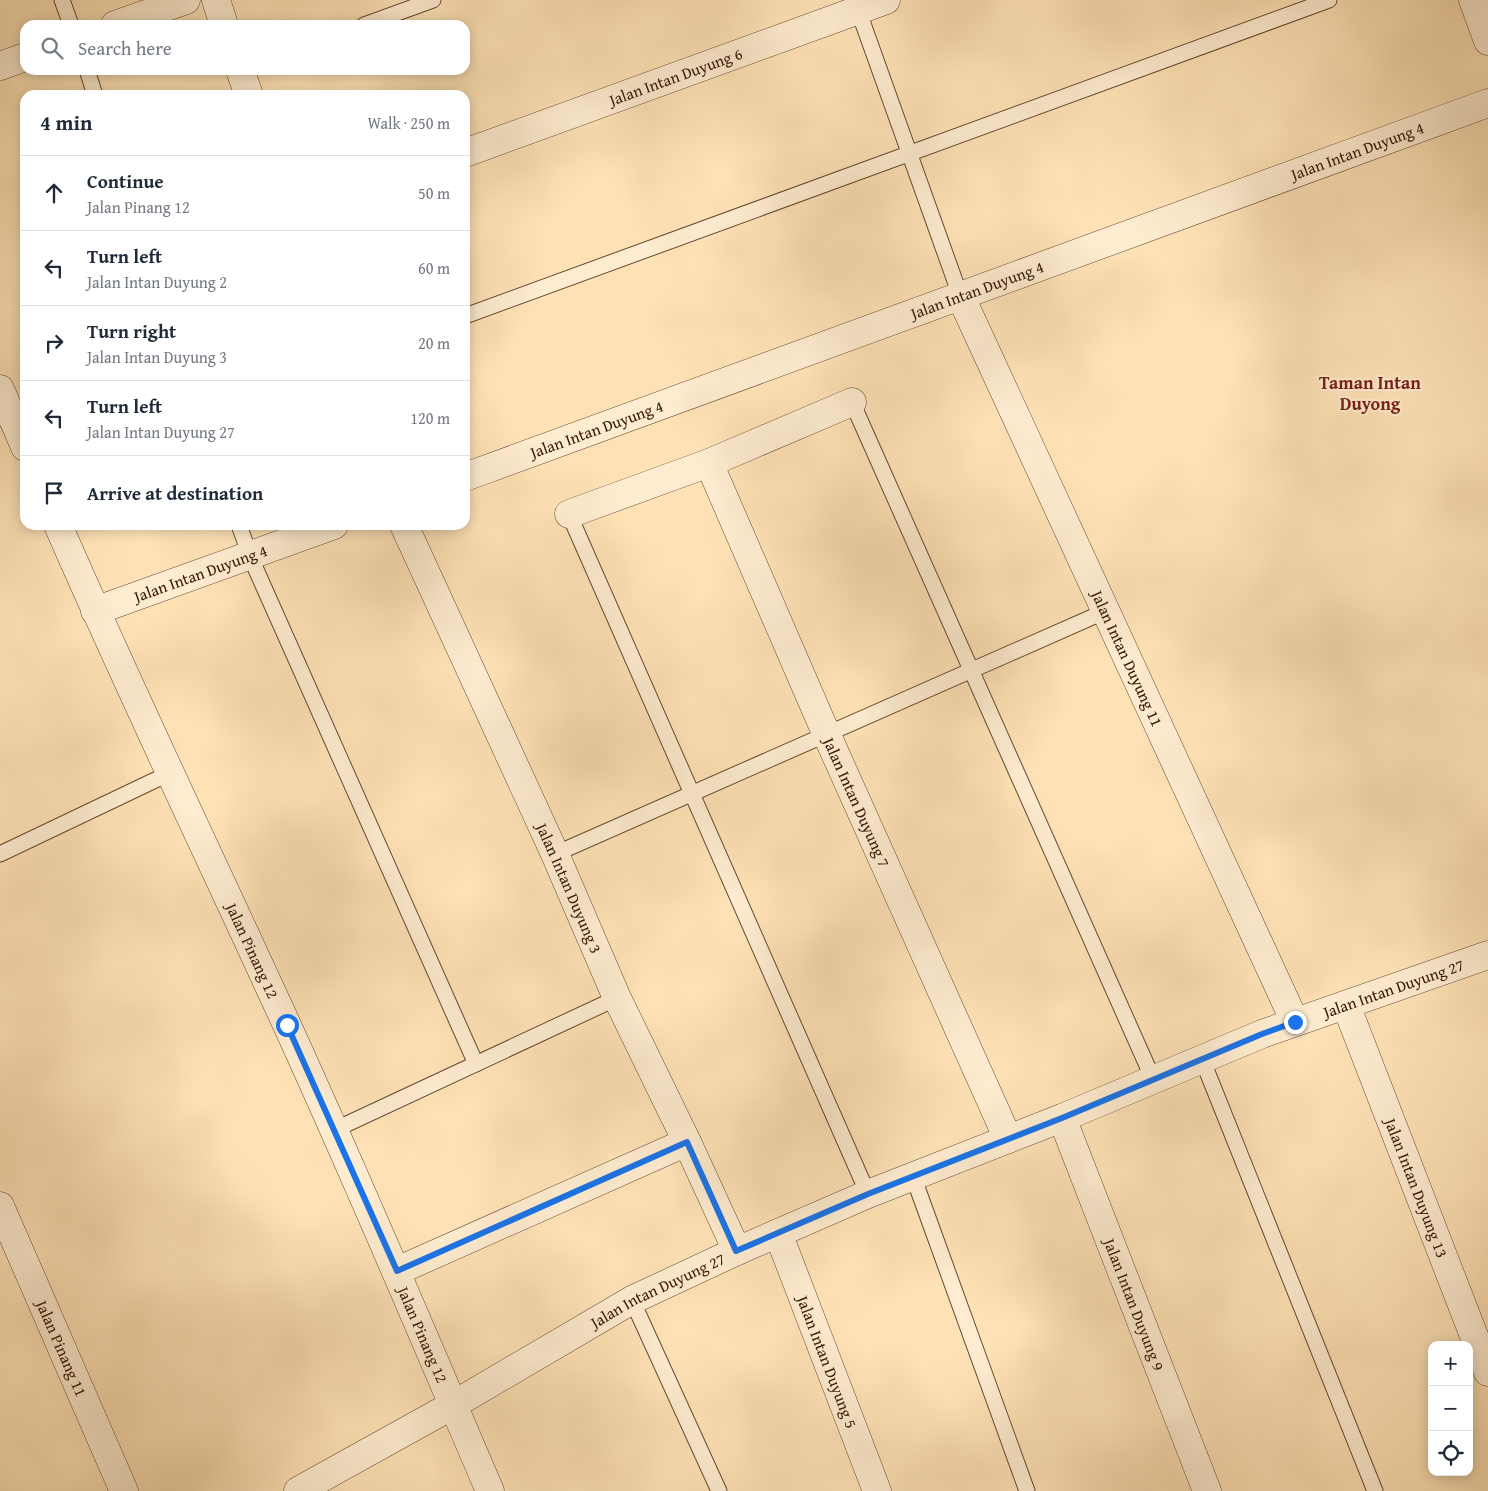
<!DOCTYPE html>
<html lang="en">
<head>
<meta charset="utf-8">
<style>
	body { margin:0; font-family:"Gentium Book Plus",serif; background:#f6f6f7; color:#1f2937 }
	.controls { position:absolute; right:15px; bottom:15px; display:grid; overflow:hidden; border-radius:10px; box-shadow:0 2px 12px #0003 }
	.controls button { width:45px; height:45px; display:grid; place-items:center; padding:0; border:0; border-bottom:1px solid #e0e1e3; background:#fff; color:#1f2937; font:25px sans-serif }
	.stop { position:absolute; width:15px; height:15px; margin:-11px; border:4px solid #1a73e8; border-radius:50%; background:#fff }
	.stop.end { background:#1a73e8; border-color:#fff; box-shadow:0 1px 5px #0008 }
	.list { margin:0; padding:0; list-style:none }
	h2 { display:flex; justify-content:space-between; align-items:center; height:65px; margin:0; padding:0 20px; font-size:21px }
	h2 small { font-size:16px; font-weight:400; color:#747a83 }
	.list li { display:grid; grid-template-columns:32px 1fr auto; gap:15px; align-items:center; box-sizing:border-box; height:75px; padding:0 20px; border-top:1px solid #e0e1e3 }
	.list b { display:block; font-size:19px; white-space:nowrap }
	.list p { margin:0; font-size:16px; white-space:nowrap; color:#747a83 }
	.list em { font-size:16px; font-style:normal; color:#747a83 }
	.icon { flex:none; width:28px; height:28px; fill:none; stroke:currentColor; stroke-width:2; stroke-linecap:round; stroke-linejoin:round }
	.map { position:relative; flex:none; width:1488px; height:1491px; overflow:hidden }
	.search { position:absolute; background:#fff; box-shadow:0 2px 12px #0003; left:20px; top:20px; width:450px; height:55px; display:flex; align-items:center; gap:12px; box-sizing:border-box; padding:0 18px; border-radius:15px; color:#747a83; font-size:19px }
	.panel { position:absolute; background:#fff; box-shadow:0 2px 12px #0003; left:20px; top:90px; width:450px; height:440px; border-radius:15px }
	.map>svg:first-child { display:block }
</style>
</head>
<body>
<div class="map">
<svg width="1488" height="1491" viewBox="0 0 1488 1491">
	<rect width="100%" height="100%" fill="#fee2b6"/>
	<filter id="stains"><feTurbulence type="fractalNoise" baseFrequency=".004" numOctaves="4"/><feColorMatrix values="0 0 0 0 .2 0 0 0 0 .09 0 0 0 0 .02 0 0 0 .5 -.17"/></filter>
	<radialGradient id="worn" r=".72"><stop offset=".6" stop-color="#630" stop-opacity="0"/><stop offset="1" stop-color="#630" stop-opacity=".3"/></radialGradient>
	<g fill="none" stroke-linecap="round" stroke-linejoin="round">
		<!-- service casing -->
		<g stroke="#674930" stroke-width="17">
			<g id="service">
				<path d="M62 0 71 25"/>
				<path d="M856 4 960 295"/>
				<path d="M364 25 433 0"/>
				<path d="M87 70 95 95"/>
				<path d="M465 316 1329 0"/>
				<path d="M852 402 1153 1079"/>
				<path d="M569 514 868 1194"/>
				<path d="M239 525 250 556 476 1064"/>
				<path d="M0 854 170 773"/>
				<path d="M555 854 1106 611"/>
				<path d="M1202 1059 1375 1491"/>
				<path d="M334 1130 617 998"/>
				<path d="M913 1176 1027 1491"/>
				<path d="M632 1300 719 1491"/>
			</g>
		</g>
		<!-- minor casing -->
		<g stroke="#674930" stroke-width="29">
			<g id="minor">
				<path d="M216 0 224 25"/>
				<path d="M1473 0 1488 41"/>
				<path d="M115 25 186 0"/>
				<path d="M0 66 25 57"/>
				<path d="M240 70 249 95"/>
				<path id="s1" d="M465 153 886 0"/>
				<path id="s2" d="M960 295 1295 1022"/>
				<path d="M0 389 25 447"/>
				<path id="s3" d="M709 463 826 733 1008 1139"/>
				<path id="s4" d="M465 477 1488 103"/>
				<path d="M569 514 709 463 852 402"/>
				<path id="s5" d="M58 525C131 693 210 857 286 1023 357 1178 423 1335 490 1491"/>
				<path id="s6" d="M404 525 555 854 617 998 687 1142 737 1251"/>
				<path id="s7" d="M95 611 334 525"/>
				<path id="s8" d="M1346 1005 1488 1372"/>
				<path id="s9" d="M1062 1118 1207 1491"/>
				<path id="s10" d="M0 1206 124 1491"/>
				<path id="s11" d="M778 1233 877 1491"/>
				<path d="M397 1271 687 1142"/>
				<path id="s12" d="M298 1491 453 1405 632 1300 737 1251 868 1194 1062 1118 1262 1034 1488 955"/>
			</g>
		</g>
		<!-- service -->
		<use href="#service" stroke="#feecd0" stroke-width="15"/>
		<!-- minor -->
		<use href="#minor" stroke="#feecd0" stroke-width="28"/>
	</g>
	<g fill="none" stroke-linecap="round" stroke-linejoin="round">
		<!-- route -->
		<path stroke="#1a73e8" stroke-width="6" d="M287 1025 397 1271 687 1142 736 1251 868 1194 1062 1118 1262 1034 1295 1022"/>
	</g>
	<g text-anchor="middle" dominant-baseline="central" stroke-width="4" stroke-linejoin="round" paint-order="stroke">
		<!-- street labels -->
		<g font-size="16" fill="#351603" stroke="#feecd0">
			<text stroke="none"><textPath href="#s1" startOffset="224">Jalan Intan Duyung 6</textPath></text>
			<text stroke="none"><textPath href="#s4" startOffset="950">Jalan Intan Duyung 4</textPath></text>
			<text stroke="none"><textPath href="#s4" startOffset="545">Jalan Intan Duyung 4</textPath></text>
			<text stroke="none"><textPath href="#s4" startOffset="140">Jalan Intan Duyung 4</textPath></text>
			<text stroke="none"><textPath href="#s7" startOffset="112">Jalan Intan Duyung 4</textPath></text>
			<text stroke="none"><textPath href="#s2" startOffset="400">Jalan Intan Duyung 11</textPath></text>
			<text stroke="none"><textPath href="#s3" startOffset="370">Jalan Intan Duyung 7</textPath></text>
			<text stroke="none"><textPath href="#s6" startOffset="399">Jalan Intan Duyung 3</textPath></text>
			<text stroke="none"><textPath href="#s5" startOffset="468">Jalan Pinang 12</textPath></text>
			<text stroke="none"><textPath href="#s12" startOffset="1208">Jalan Intan Duyung 27</textPath></text>
			<text stroke="none"><textPath href="#s8" startOffset="196">Jalan Intan Duyung 13</textPath></text>
			<text stroke="none"><textPath href="#s12" startOffset="412">Jalan Intan Duyung 27</textPath></text>
			<text stroke="none"><textPath href="#s9" startOffset="200">Jalan Intan Duyung 9</textPath></text>
			<text stroke="none"><textPath href="#s5" startOffset="888">Jalan Pinang 12</textPath></text>
			<text stroke="none"><textPath href="#s10" startOffset="155">Jalan Pinang 11</textPath></text>
			<text stroke="none"><textPath href="#s11" startOffset="138">Jalan Intan Duyung 5</textPath></text>
		</g>
		<!-- neighbourhood labels -->
		<g font-size="18" font-weight="bold" fill="#7a1f14" stroke="#feecd0">
			<text x="1370" y="382">Taman Intan<tspan x="1370" dy="21">Duyong</tspan></text>
		</g>
	</g>
	<rect width="100%" height="100%" filter="url(#stains)"/>
	<rect width="100%" height="100%" fill="url(#worn)"/>
</svg>
<div class="controls">
<button>+</button>
<button>−</button>
<button><svg class="icon" aria-label="locate" viewBox="0 0 24 24"><circle cx="12" cy="12" r="6"/><path d="M12 2v4M12 18v4M2 12h4M18 12h4"/></svg></button>
</div>
<div class="stop" style="left:287px;top:1025px"></div>
<div class="stop end" style="left:1295px;top:1022px"></div>
<div class="search"><svg class="icon" aria-label="search" viewBox="0 0 24 24"><circle cx="10" cy="10" r="6"/><path d="M15 15l6 6"/></svg>Search here</div>
<section class="panel">
<h2>4 min<small>Walk · 250 m</small></h2>
<ul class="list">
<li><svg class="icon" aria-label="ahead" viewBox="0 0 24 24"><path d="M12 20V5M6 11l6-6 6 6"/></svg><div><b>Continue</b><p>Jalan Pinang 12</p></div><em>50 m</em></li>
<li><svg class="icon" aria-label="left" viewBox="0 0 24 24"><path d="M17 20v-9H6M10 6l-5 5 5 5"/></svg><div><b>Turn left</b><p>Jalan Intan Duyung 2</p></div><em>60 m</em></li>
<li><svg class="icon" aria-label="right" viewBox="0 0 24 24"><path d="M7 20v-9h11M14 6l5 5-5 5"/></svg><div><b>Turn right</b><p>Jalan Intan Duyung 3</p></div><em>20 m</em></li>
<li><svg class="icon" aria-label="left" viewBox="0 0 24 24"><path d="M17 20v-9H6M10 6l-5 5 5 5"/></svg><div><b>Turn left</b><p>Jalan Intan Duyung 27</p></div><em>120 m</em></li>
<li><svg class="icon" aria-label="arrive" viewBox="0 0 24 24"><path d="M6 21V4h12l-3 4 3 4H6"/></svg><div><b>Arrive at destination</b></div></li>
</ul>
</section>
</div>
</body>
</html>
